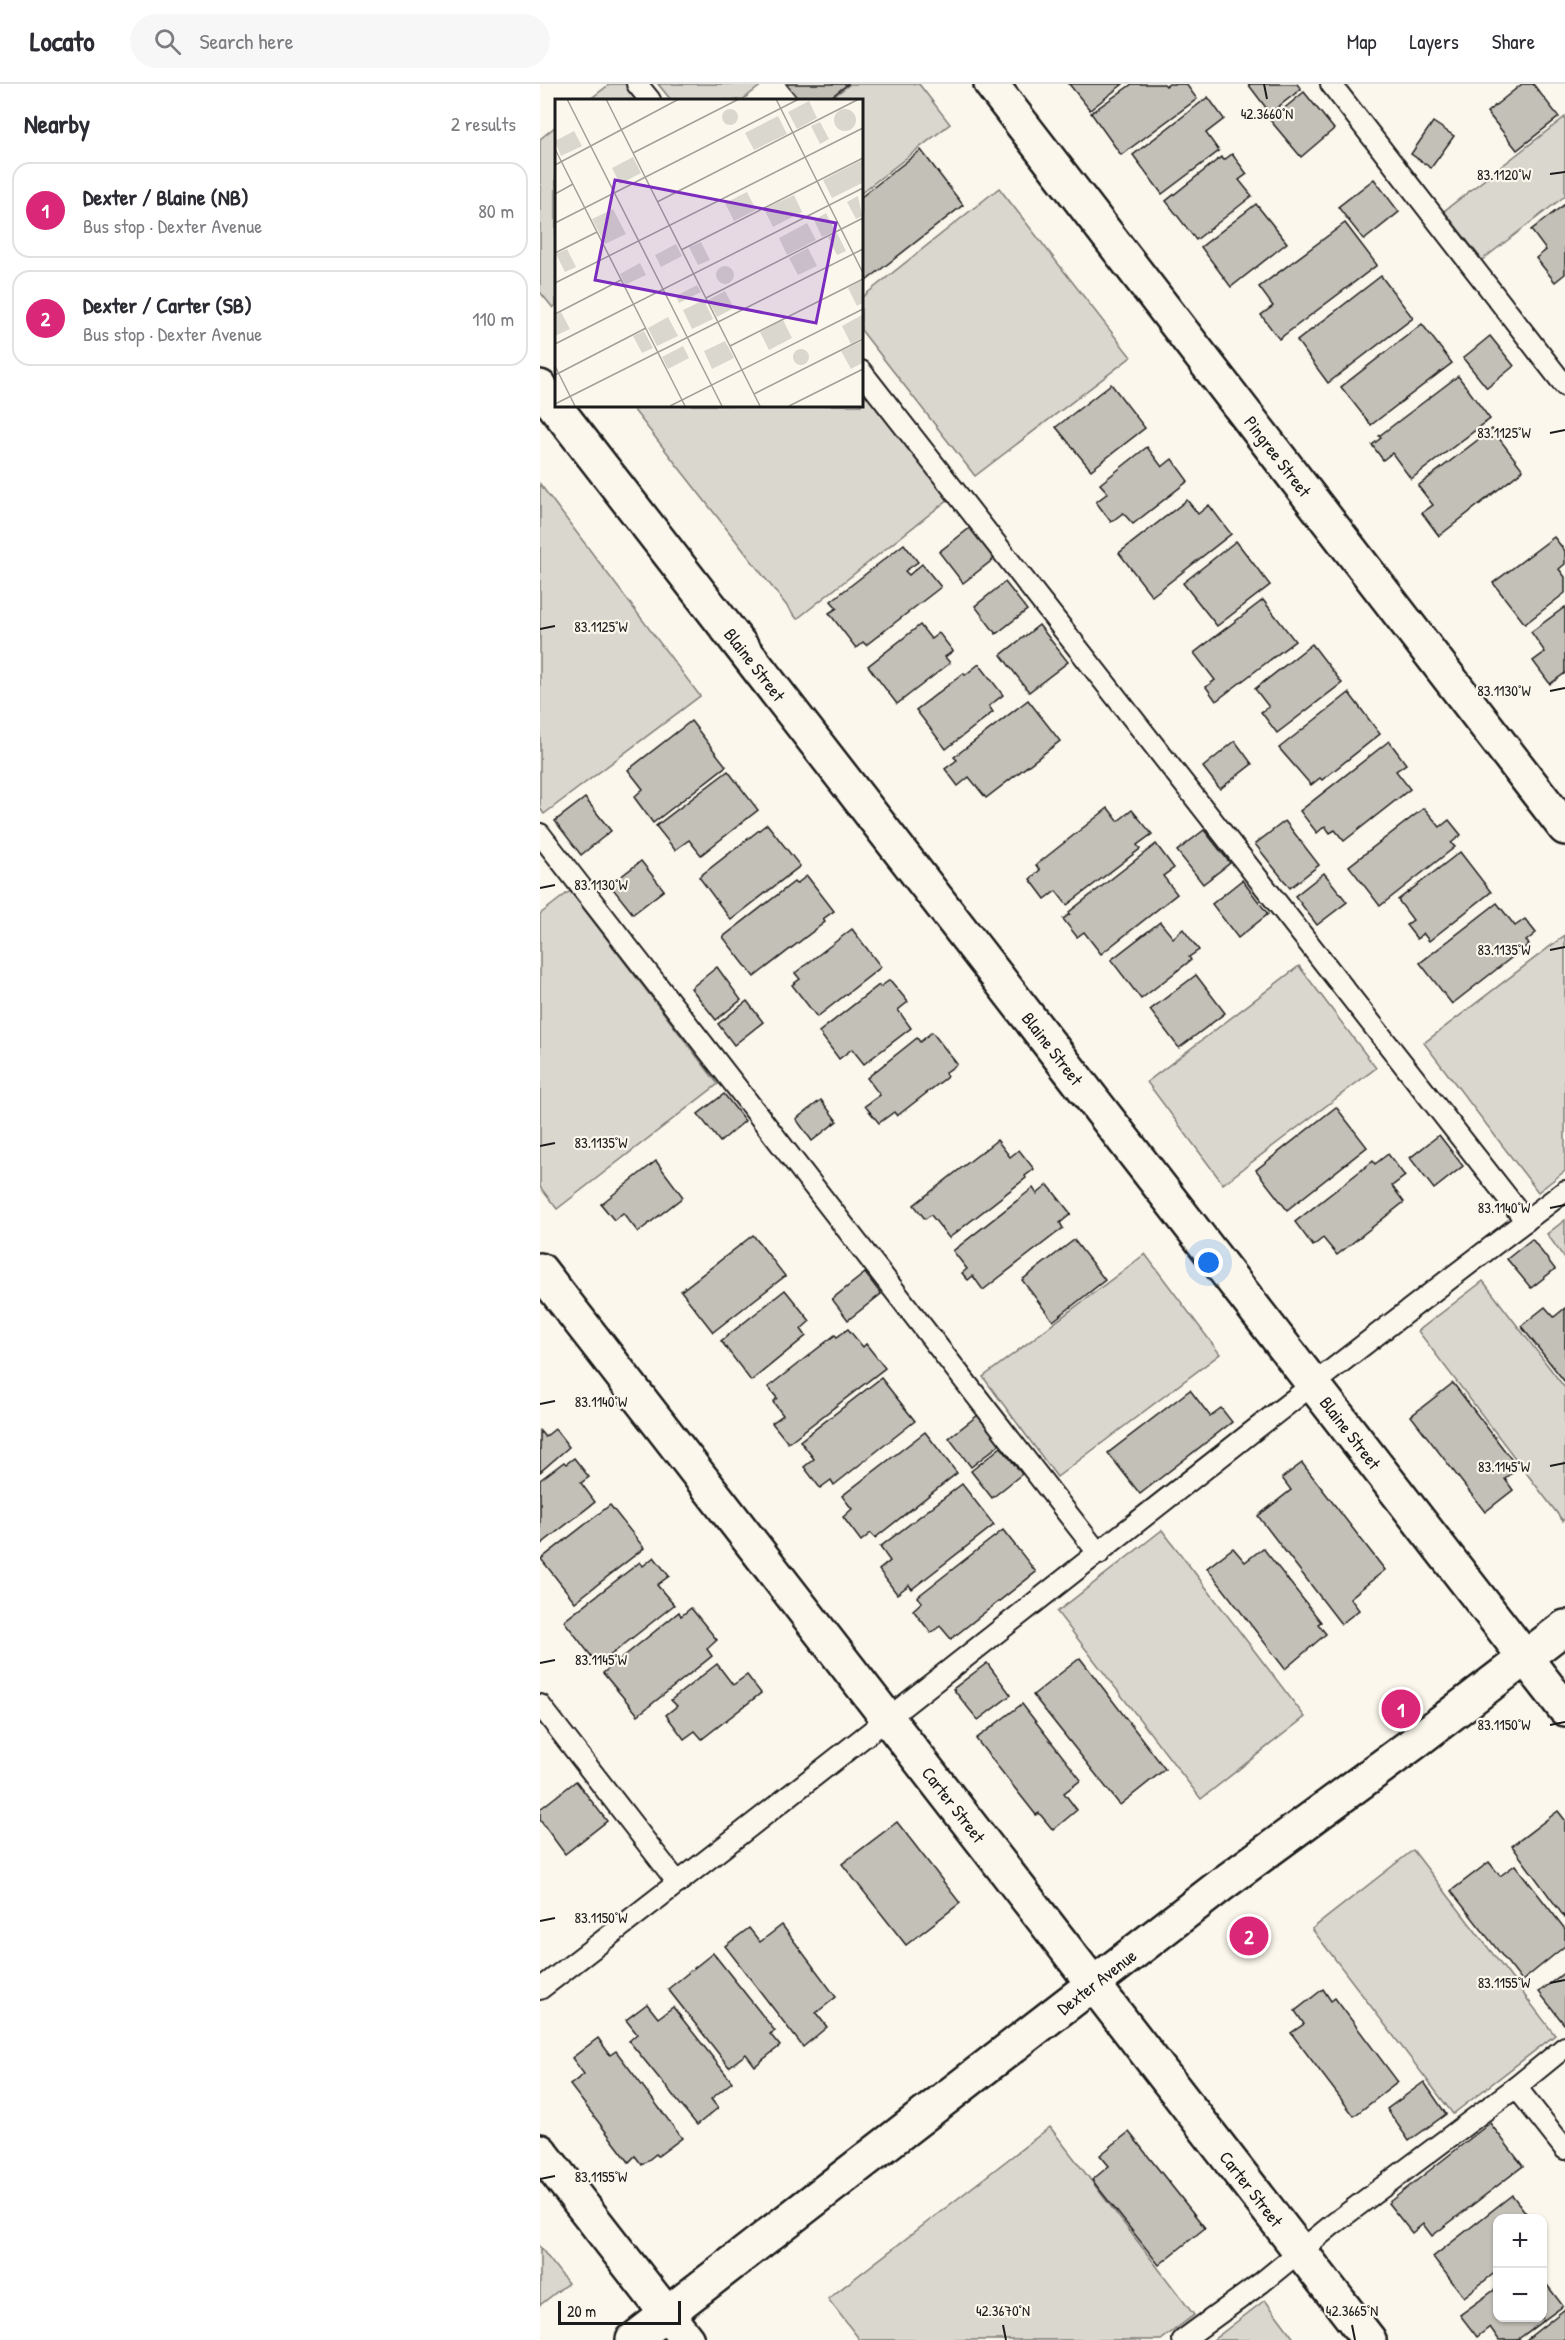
<!DOCTYPE html>
<html lang="en">
<head>
<meta charset="utf-8">
<style>
	body { margin:0; font-family:"Patrick Hand",sans-serif; background:#f7f7f7; color:#2b2b33 }
	.controls { position:absolute; right:18px; bottom:18px; display:grid; overflow:hidden; border-radius:12px; box-shadow:0 2px 4px #0004 }
	.controls button { width:54px; height:54px; display:grid; place-items:center; padding:0; border:0; border-bottom:2px solid #e1e1e2; background:#fff; color:#2b2b33; font:30px sans-serif }
	.scale { position:absolute; left:18px; bottom:15px; width:123px; box-sizing:border-box; padding-left:6px; border:3px solid #1c1c1c; border-top:0; font-size:16px; line-height:21px; white-space:nowrap; color:#1c1c1c; -webkit-text-stroke:4px #fbf7ec; paint-order:stroke }
	.you { position:absolute; left:669px; top:1179px; width:21px; height:21px; margin:-15px; border:4px solid #fff; border-radius:50%; background:#1a73e8; box-shadow:0 0 0 9px #1a73e833 }
	.badge { display:grid; place-items:center; width:39px; height:39px; border-radius:50%; background:#db2777; color:#fff; font-size:20px; font-weight:700 }
	.pin { position:absolute; translate:-50% -50%; border:3px solid #fff; box-shadow:0 2px 6px #0006 }
	.list { margin:0; padding:0; list-style:none }
	h2 { display:flex; justify-content:space-between; align-items:center; height:78px; margin:0; padding:0 24px; font-size:26px }
	h2 small { font-size:20px; font-weight:400; color:#7c7c81 }
	.list li { display:grid; grid-template-columns:39px 1fr auto; gap:18px; align-items:center; box-sizing:border-box; height:96px; margin:0 12px 12px; padding:0 12px; border:2px solid #e1e1e2; border-radius:18px }
	.list b { display:block; font-size:22px; white-space:nowrap }
	.list p { margin:0; font-size:20px; white-space:nowrap; color:#7c7c81 }
	.list em { font-size:20px; font-style:normal; color:#7c7c81 }
	.icon { flex:none; width:33px; height:33px; fill:none; stroke:currentColor; stroke-width:2; stroke-linecap:round; stroke-linejoin:round }
	.map { position:relative; flex:none; width:1025px; height:2256px; overflow:hidden }
	header { display:flex; align-items:center; gap:36px; box-sizing:border-box; height:84px; padding:0 30px; background:#fff; border-bottom:2px solid #e1e1e2 }
	header strong { font-size:28px }
	nav { display:flex; gap:33px; margin-inline-start:auto; font-size:21px }
	.search { width:420px; height:54px; background:#f7f7f7; display:flex; align-items:center; gap:15px; box-sizing:border-box; padding:0 21px; border-radius:33px; color:#7c7c81; font-size:22px }
	main { display:flex }
	aside { flex:1; background:#fff }
	.map>svg:first-child { display:block }
</style>
</head>
<body>
<header>
<strong>Locato</strong>
<div class="search"><svg class="icon" aria-label="search" viewBox="0 0 24 24"><circle cx="10" cy="10" r="6"/><path d="M15 15l6 6"/></svg>Search here</div>
<nav><a>Map</a><a>Layers</a><a>Share</a></nav>
</header>
<main>
<aside>
<h2>Nearby<small>2 results</small></h2>
<ul class="list">
<li><span class="badge">1</span><div><b>Dexter / Blaine (NB)</b><p>Bus stop · Dexter Avenue</p></div><em>80 m</em></li>
<li><span class="badge">2</span><div><b>Dexter / Carter (SB)</b><p>Bus stop · Dexter Avenue</p></div><em>110 m</em></li>
</ul>
</aside>
<div class="map">
<svg width="1025" height="2256" viewBox="0 0 1025 2256">
	<rect width="100%" height="100%" fill="#fbf7ec"/>
	<filter id="ink" filterUnits="userSpaceOnUse"><feTurbulence type="fractalNoise" baseFrequency=".0167" numOctaves="2"/><feDisplacementMap in="SourceGraphic" scale="12" xChannelSelector="R" yChannelSelector="G"/><feConvolveMatrix kernelMatrix="1 2 1 2 8 2 1 2 1" color-interpolation-filters="sRGB"/></filter>
	<g filter="url(#ink)">
		<!-- green -->
		<g fill="#dad7ce" stroke="#7b7a75" stroke-width="1.5">
			<path d="M70 0H86L99 16H49Z"/>
			<path d="M118 0H223L202 16H131Z"/>
			<path d="M310 0H379L410 40 321 109V16H289Z"/>
			<path d="M1025 33V112L942 176 904 127Z"/>
			<path d="M16 42V221L13 224 0 208V55Z"/>
			<path d="M459 104 591 273 435 392 321 246V214Z"/>
			<path d="M321 300 410 414 257 535 90 321H321Z"/>
			<path d="M0 400 160 612 4 730 0 724Z"/>
			<path d="M30 807 178 1000 17 1125 0 1103V830Z"/>
			<path d="M1025 851V1087L998 1108 884 959Z"/>
			<path d="M759 882 836 984 683 1100 607 998Z"/>
			<path d="M1025 1136V1175L1007 1150Z"/>
			<path d="M605 1170 680 1270 517 1393 443 1293Z"/>
			<path d="M943 1197 1025 1304V1435L1023 1437 878 1247Z"/>
			<path d="M622 1446 765 1633 661 1715 517 1528Z"/>
			<path d="M873 1766 1015 1951 913 2030 772 1845Z"/>
			<path d="M510 2043 654 2231 621 2256H320L288 2215Z"/>
			<path d="M0 2163 28 2199 0 2221Z"/>
			<path d="M725 2216 755 2256H673Z"/>
		</g>
		<!-- building -->
		<g fill="#c3c0b8" stroke="#1c1c1c" stroke-width="1.5">
			<path d="M246 0H308L287 16H259Z"/>
			<path d="M529 0H583L550 26Z"/>
			<path d="M592 0H624L626 2 629 0H646L657 15 581 71 551 29Z"/>
			<path d="M708 0H757L761 5 730 29Z"/>
			<path d="M982 0H993L1019 33 977 66 947 28Z"/>
			<path d="M764 8 794 45 761 73 730 36Z"/>
			<path d="M668 13 684 35 666 49 679 67 622 110 593 71Z"/>
			<path d="M893 38 914 52 891 84 871 70Z"/>
			<path d="M381 66 423 121 326 197 321 190V113Z"/>
			<path d="M692 70 707 90 699 96 712 112 656 156 626 117 681 73 684 76Z"/>
			<path d="M834 95 859 128 824 156 798 123Z"/>
			<path d="M716 120 747 159 691 203 661 163Z"/>
			<path d="M1025 120V190L1015 198 996 174 1006 166 991 146Z"/>
			<path d="M805 139 837 181 739 255 721 231 733 222 719 203Z"/>
			<path d="M841 192 873 234 788 299 757 257Z"/>
			<path d="M882 240 912 279 831 341 801 303Z"/>
			<path d="M950 252 974 282 947 304 923 274Z"/>
			<path d="M918 292 950 335 871 395 852 369 843 376 832 361 841 354 839 352Z"/>
			<path d="M571 300 605 344 551 386 516 343Z"/>
			<path d="M952 345 983 386 899 452 882 429 893 421 878 402Z"/>
			<path d="M607 363 622 383 632 375 648 397 593 440 583 429 571 438 556 418 568 409 560 400Z"/>
			<path d="M647 416 658 430 669 421 691 450 612 512 579 469Z"/>
			<path d="M431 443 455 474 423 499 399 468Z"/>
			<path d="M1014 453 1025 467V480L1019 485 1025 493V509L985 540 953 499Z"/>
			<path d="M696 457 730 501 677 542 643 499Z"/>
			<path d="M364 460 378 478 365 487 369 491 382 480 401 503 326 561 323 558 316 564 289 529 297 524 291 517Z"/>
			<path d="M465 498 487 526 456 550 435 522Z"/>
			<path d="M723 516 755 557 676 617 666 603 675 596 654 569Z"/>
			<path d="M1025 523V589L1010 600 993 577 1005 568 991 548Z"/>
			<path d="M380 541 391 555 399 549 413 567 405 573 410 579 357 620 328 582Z"/>
			<path d="M499 541 528 578 489 608 461 571Z"/>
			<path d="M772 560 802 599 737 649 721 628 729 623 715 605Z"/>
			<path d="M439 580 463 611 449 622 453 628 406 665 376 626 424 589 425 591Z"/>
			<path d="M809 609 840 650 782 696 780 694 771 701 739 664Z"/>
			<path d="M488 616 520 657 446 714 429 693 418 702 405 685 417 676 414 673Z"/>
			<path d="M151 637 186 682 113 739 94 713 103 705 88 686Z"/>
			<path d="M695 657 712 680 680 705 663 683Z"/>
			<path d="M849 657 866 680 856 687 870 705 804 757 795 746 790 749 785 742 777 749 760 727Z"/>
			<path d="M188 687 218 726 161 771 149 756 135 766 116 742Z"/>
			<path d="M45 714 71 747 41 771 15 737Z"/>
			<path d="M568 724 578 737 592 726 612 750 597 761 600 765 527 821 516 807 505 815 490 795 500 786 496 781Z"/>
			<path d="M884 724 900 743 909 736 921 751 911 759 915 763 840 822 809 782Z"/>
			<path d="M745 737 779 781 750 804 715 760Z"/>
			<path d="M227 740 260 782 191 836 159 793Z"/>
			<path d="M664 746 690 779 663 800 637 767Z"/>
			<path d="M616 760 634 784 623 792 637 810 561 870 544 848 537 853 523 835 530 830 529 828Z"/>
			<path d="M920 768 951 808 889 857 883 849 877 855 866 841 873 836 858 816Z"/>
			<path d="M101 777 124 806 93 830 70 801Z"/>
			<path d="M784 789 807 818 777 841 755 812Z"/>
			<path d="M267 792 294 827 283 835 285 838 214 893 183 853 254 798 256 800Z"/>
			<path d="M702 796 728 830 698 854 672 820Z"/>
			<path d="M957 819 975 842 985 835 996 849 986 857 989 860 912 920 880 879Z"/>
			<path d="M620 838 633 854 643 845 659 866 649 873 651 876 601 915 571 876Z"/>
			<path d="M312 845 341 883 277 933 252 901 260 895 255 889Z"/>
			<path d="M177 883 201 916 176 936 151 904Z"/>
			<path d="M656 891 685 929 639 964 610 926Z"/>
			<path d="M350 896 368 918 358 926 371 944 324 980 312 965 299 975 279 948 339 901 340 903Z"/>
			<path d="M207 917 223 938 194 961 178 940Z"/>
			<path d="M392 948 417 980 405 989 407 993 357 1032 354 1028 339 1039 325 1022 340 1011 327 994 377 954 380 958Z"/>
			<path d="M184 1010 205 1037 180 1058 158 1030Z"/>
			<path d="M281 1016 297 1037 272 1057 256 1035Z"/>
			<path d="M796 1023 827 1063 747 1126 716 1086Z"/>
			<path d="M899 1051 923 1082 894 1105 870 1074Z"/>
			<path d="M457 1056 470 1073 479 1066 494 1085 485 1092 486 1094 409 1154 391 1131 385 1135 374 1121Z"/>
			<path d="M848 1070 865 1092 852 1102 864 1118 797 1171 783 1154 773 1162 755 1138 833 1077 835 1080Z"/>
			<path d="M116 1077 143 1113 98 1148 83 1129 74 1136 61 1120Z"/>
			<path d="M508 1101 531 1130 520 1139 523 1144 443 1206 433 1192 428 1196 422 1189 427 1185 413 1167 493 1104 497 1110Z"/>
			<path d="M213 1151 245 1192 173 1248 141 1207Z"/>
			<path d="M992 1155 1015 1185 991 1204 967 1175Z"/>
			<path d="M534 1156 565 1196 513 1237 482 1196Z"/>
			<path d="M325 1189 341 1210 308 1236 292 1215Z"/>
			<path d="M245 1206 270 1237 261 1245 266 1252 211 1297 181 1257Z"/>
			<path d="M1005 1223 1014 1233 1025 1224V1298L981 1242Z"/>
			<path d="M308 1245 323 1263 326 1260 345 1284 248 1359 232 1339 243 1331 233 1318 237 1314 228 1303 295 1251 297 1253Z"/>
			<path d="M341 1294 375 1337 294 1401 291 1396 280 1404 264 1383 274 1375 260 1357Z"/>
			<path d="M913 1299 978 1384 965 1395 973 1406 945 1428 871 1332Z"/>
			<path d="M650 1306 670 1332 681 1324 692 1338 600 1410 568 1369Z"/>
			<path d="M438 1331 460 1360 431 1383 409 1354Z"/>
			<path d="M15 1345 29 1363 0 1388V1347L5 1353Z"/>
			<path d="M385 1348 417 1389 335 1454 331 1449 321 1457 303 1433 312 1425 302 1412Z"/>
			<path d="M461 1363 482 1390 452 1414 431 1387Z"/>
			<path d="M34 1374 49 1393 41 1399 55 1418 0 1461V1396L24 1378 26 1380Z"/>
			<path d="M762 1379 845 1486 810 1514 819 1526 801 1540 718 1432 751 1406 742 1394Z"/>
			<path d="M422 1400 454 1441 372 1505 369 1501 357 1510 339 1486 350 1477 340 1463Z"/>
			<path d="M70 1421 104 1464 35 1518 1 1475Z"/>
			<path d="M463 1446 496 1488 411 1555 400 1542 391 1549 373 1526 382 1518 377 1513Z"/>
			<path d="M693 1464 705 1478 723 1464 781 1538 778 1540 786 1550 745 1585 667 1484Z"/>
			<path d="M114 1473 129 1492 117 1501 134 1521 58 1581 24 1537 100 1478 103 1482Z"/>
			<path d="M151 1524 177 1556 167 1565 172 1572 98 1631 63 1589 139 1528 141 1532Z"/>
			<path d="M540 1574 625 1685 580 1721 493 1611Z"/>
			<path d="M447 1579 471 1611 438 1636 413 1605Z"/>
			<path d="M177 1580 193 1601 207 1591 221 1609 162 1655 155 1647 144 1655 126 1631 137 1622 131 1616Z"/>
			<path d="M482 1620 541 1696 524 1709 537 1726 513 1746 499 1729 496 1731 436 1655Z"/>
			<path d="M36 1697 67 1737 25 1770 0 1736V1725Z"/>
			<path d="M1018 1727 1025 1736V1834L972 1762Z"/>
			<path d="M357 1738 420 1819 366 1861 302 1780Z"/>
			<path d="M949 1778 960 1792 975 1781 1025 1845V1862L982 1897 911 1807Z"/>
			<path d="M242 1841 296 1913 276 1929 287 1943 263 1963 185 1862 209 1844 220 1858Z"/>
			<path d="M173 1869 235 1947 230 1950 240 1962 215 1982 206 1970 189 1983 128 1905Z"/>
			<path d="M1025 1888V1940H1024L999 1908Z"/>
			<path d="M783 1905 791 1917 795 1914 858 1998 814 2032 751 1949 764 1940 755 1927Z"/>
			<path d="M107 1920 118 1934 133 1923 192 1998 171 2015 178 2024 157 2041 89 1957 97 1950 86 1936Z"/>
			<path d="M58 1954 70 1971 76 1967 142 2054 118 2072 116 2070 102 2081 95 2072 89 2078 30 2001 44 1990 32 1974Z"/>
			<path d="M884 1998 906 2030 869 2057 847 2025Z"/>
			<path d="M950 2039 983 2082 892 2152 883 2140 872 2149 848 2119Z"/>
			<path d="M589 2048 665 2144 619 2181 552 2096 569 2082 560 2071Z"/>
			<path d="M972 2111 990 2134H957V2187L924 2213 893 2173Z"/>
			<path d="M1007 2201 1023 2222 977 2256H959L950 2243 937 2253 920 2231 957 2204V2234H1002V2204Z"/>
			<path d="M1025 2225V2256H986Z"/>
		</g>
		<g fill="none" stroke-linecap="round" stroke-linejoin="round">
			<!-- service casing -->
			<g stroke="#1c1c1c" stroke-width="24">
				<g id="service">
					<path d="M97 0 110 16"/>
					<path d="M791 0 1025 302"/>
					<path d="M321 287 986 1137"/>
					<path d="M0 750 559 1470"/>
					<path d="M0 1621 138 1799"/>
					<path d="M0 1905C344 1642 679 1368 1025 1107"/>
					<path d="M976 2003 1025 2065"/>
					<path d="M643 2256 721 2199 792 2141 976 2003 1025 1963"/>
				</g>
			</g>
			<!-- minor casing -->
			<g stroke="#1c1c1c" stroke-width="38">
				<g id="minor">
					<path id="s1" d="M451 0 1025 744"/>
					<path id="s2" d="M0 303 1025 1625"/>
					<path id="s3" d="M0 1186 829 2256"/>
					<path d="M0 2067 147 2256"/>
				</g>
			</g>
			<!-- tertiary casing -->
			<g stroke="#1c1c1c" stroke-width="38">
				<g id="tertiary">
					<path id="s4" d="M93 2256 681 1801 874 1659 1025 1543"/>
				</g>
			</g>
			<!-- service -->
			<use href="#service" stroke="#fbf7ec" stroke-width="20"/>
			<!-- minor -->
			<use href="#minor" stroke="#fbf7ec" stroke-width="33"/>
			<!-- tertiary -->
			<use href="#tertiary" stroke="#fbf7ec" stroke-width="33"/>
		</g>
	</g>
	<!-- ticks -->
	<path fill="none" stroke="#1c1c1c" stroke-width="2" d="M724 0 727 15M1010 90 1025 88M1010 349 1025 346M0 545 15 542M1010 607 1025 604M0 804 15 801M1010 866 1025 863M0 1062 15 1059M1010 1124 1025 1121M0 1320 15 1317M1010 1382 1025 1379M0 1579 15 1576M1010 1641 1025 1638M0 1837 15 1834M1010 1899 1025 1896M0 2095 15 2092M463 2241 466 2256M812 2241 815 2256"/>
	<g text-anchor="middle" dominant-baseline="central" stroke-width="4.5" stroke-linejoin="round" paint-order="stroke">
		<!-- street labels -->
		<g font-size="18" fill="#1c1c1c" stroke="#fbf7ec">
			<text stroke="none"><textPath href="#s1" startOffset="470">Pingree Street</textPath></text>
			<text stroke="none"><textPath href="#s2" startOffset="351">Blaine Street</textPath></text>
			<text stroke="none"><textPath href="#s2" startOffset="837">Blaine Street</textPath></text>
			<text stroke="none"><textPath href="#s2" startOffset="1323">Blaine Street</textPath></text>
			<text stroke="none"><textPath href="#s3" startOffset="676">Carter Street</textPath></text>
			<text stroke="none"><textPath href="#s4" startOffset="586">Dexter Avenue</textPath></text>
			<text stroke="none"><textPath href="#s3" startOffset="1162">Carter Street</textPath></text>
		</g>
	</g>
	<!-- overview -->
	<g transform="translate(15 15)">
		<rect width="308" height="308" fill="#fbf7ec"/>
		<path d="M254 2 262 19 242 30 233 13ZM279 21a11 11 0 1 1 22 0a11 11 0 1 1-22 0ZM167 18a8 8 0 1 1 16 0a8 8 0 1 1-16 0ZM223 17 232 35 199 51 190 34ZM265 23 274 40 265 45 256 27ZM19 32 27 47 6 57 0 42ZM78 58 86 74 65 85 57 69ZM307 61V84L277 99 268 81ZM192 93 201 111 179 122 170 104ZM239 96 247 113 218 128 209 110ZM303 97 307 117 301 120 292 103ZM58 110 71 135 50 145 37 120ZM271 114 280 132 267 138 259 121ZM252 124 261 141 232 156 224 139ZM282 134 291 152 282 156 273 138ZM146 143 155 161 143 166 134 148ZM121 145 127 157 106 168 100 156ZM253 149 262 167 243 176 234 159ZM12 150 21 168 10 173 1 155ZM85 164 91 176 70 186 65 175ZM161 176a9 9 0 1 1 18 0a9 9 0 1 1-18 0ZM306 182 307 204 302 207 293 189ZM142 186 146 193 124 204 121 197ZM170 192 179 209 162 218 153 201ZM149 201 158 220 137 230 128 211ZM6 213 15 230 0 237V216ZM307 216V239L296 245 287 227ZM113 218 123 237 102 247 93 229ZM228 221 237 239 214 251 205 233ZM89 232 98 249 87 254 78 237ZM170 242 179 259 157 270 149 252ZM307 242V264L296 270 286 252ZM128 247 134 259 113 270 107 258ZM238 258a8 8 0 1 1 16 0a8 8 0 1 1-16 0Z" fill="#dad7ce"/>
		<path fill="none" stroke="#a29f99" stroke-width="1.5" d="M12 0 167 307M51 0 205 307M221 0 308 174M0 50 130 307M78 54 184 0M0 66 124 0M0 95 18 85M102 103 304 0M0 124 244 0M126 151 308 59M0 154 42 133M0 184 308 29M151 199 308 119M0 215 66 181M0 245 308 89M175 247 308 180M0 267 20 307M0 276 91 229M199 295 308 240M0 305 308 150M115 307 308 210M234 307 308 270"/>
		<path fill="#7b2cbf" fill-opacity="0.15" stroke="#7b2cbf" stroke-width="3" d="M60 81 281 124 261 224 40 181Z"/>
		<rect width="308" height="308" fill="none" stroke="#1c1c1c" stroke-width="3"/>
	</g>
	<g font-size="15" text-anchor="middle" fill="#1c1c1c" stroke="#fbf7ec" stroke-width="4.5" stroke-linejoin="round" paint-order="stroke">
		<text x="727" y="35">42.3660°N</text>
		<text x="964" y="96">83.1120°W</text>
		<text x="964" y="354">83.1125°W</text>
		<text x="61" y="548">83.1125°W</text>
		<text x="964" y="612">83.1130°W</text>
		<text x="61" y="806">83.1130°W</text>
		<text x="964" y="871">83.1135°W</text>
		<text x="61" y="1064">83.1135°W</text>
		<text x="964" y="1129">83.1140°W</text>
		<text x="61" y="1323">83.1140°W</text>
		<text x="964" y="1388">83.1145°W</text>
		<text x="61" y="1581">83.1145°W</text>
		<text x="964" y="1646">83.1150°W</text>
		<text x="61" y="1839">83.1150°W</text>
		<text x="964" y="1904">83.1155°W</text>
		<text x="61" y="2098">83.1155°W</text>
		<text x="463" y="2232">42.3670°N</text>
		<text x="812" y="2232">42.3665°N</text>
	</g>
</svg>
<div class="controls">
<button>+</button>
<button>−</button>
</div>
<div class="scale">20 m</div>
<div class="you"></div>
<div class="pin badge" style="left:861px;top:1625px">1</div>
<div class="pin badge" style="left:709px;top:1852px">2</div>
</div>
</main>
</body>
</html>
